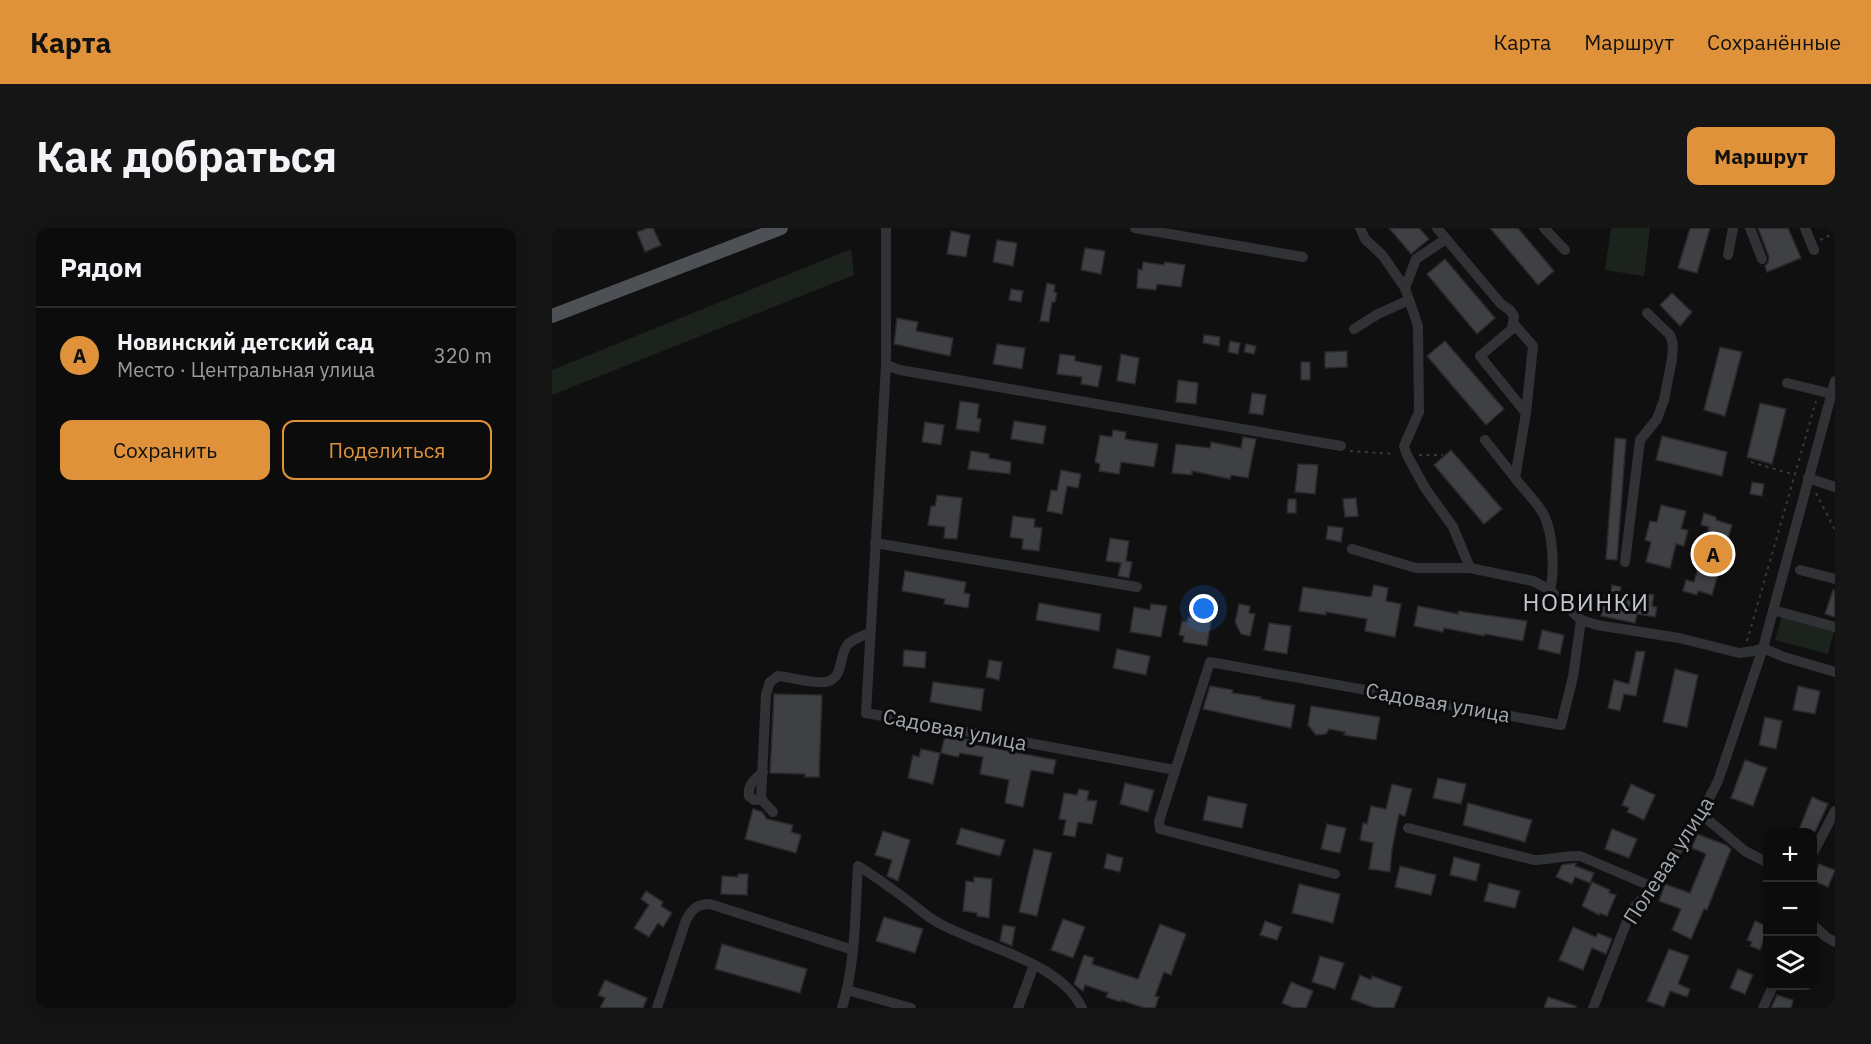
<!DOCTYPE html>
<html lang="ru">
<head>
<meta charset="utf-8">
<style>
	body { margin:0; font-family:"IBM Plex Sans",sans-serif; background:#151516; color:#f1f3f6 }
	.controls { position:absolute; right:18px; bottom:18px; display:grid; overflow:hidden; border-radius:12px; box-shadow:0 3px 15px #0003 }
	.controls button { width:54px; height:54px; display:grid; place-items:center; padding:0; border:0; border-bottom:2px solid #2c2c2e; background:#0c0c0d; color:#f1f3f6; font:30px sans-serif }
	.you { position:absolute; left:652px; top:381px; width:21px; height:21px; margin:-15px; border:4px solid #fff; border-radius:50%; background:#1a73e8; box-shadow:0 0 0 9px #1a73e833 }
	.badge { display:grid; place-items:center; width:39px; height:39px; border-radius:50%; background:#df923a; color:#111; font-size:20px; font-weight:700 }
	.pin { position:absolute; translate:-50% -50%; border:3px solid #fff; box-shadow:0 2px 6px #0006 }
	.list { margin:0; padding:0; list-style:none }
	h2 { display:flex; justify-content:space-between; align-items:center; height:78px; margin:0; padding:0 24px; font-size:26px }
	h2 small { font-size:20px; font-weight:400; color:#9a9b9d }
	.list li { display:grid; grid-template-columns:39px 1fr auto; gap:18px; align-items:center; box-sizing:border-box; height:96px; padding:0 24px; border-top:2px solid #2c2c2e }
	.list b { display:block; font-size:22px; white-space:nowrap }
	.list p { margin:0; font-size:20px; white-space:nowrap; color:#9a9b9d }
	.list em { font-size:20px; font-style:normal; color:#9a9b9d }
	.actions { display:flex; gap:12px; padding:18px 24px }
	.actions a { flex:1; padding:14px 0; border:2px solid #df923a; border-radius:12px; text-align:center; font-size:21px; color:#df923a }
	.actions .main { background:#df923a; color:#111 }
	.icon { flex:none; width:33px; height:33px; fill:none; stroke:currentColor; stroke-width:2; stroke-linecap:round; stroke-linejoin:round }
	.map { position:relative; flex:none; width:1283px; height:780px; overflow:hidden; border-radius:12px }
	header { display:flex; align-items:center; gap:36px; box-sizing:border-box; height:84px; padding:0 30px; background:#df923a; color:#111 }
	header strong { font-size:28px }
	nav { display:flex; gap:33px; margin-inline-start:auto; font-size:21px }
	.intro { display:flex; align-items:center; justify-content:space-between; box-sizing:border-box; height:144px; padding:0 36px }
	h1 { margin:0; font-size:42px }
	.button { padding:15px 27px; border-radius:12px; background:#df923a; color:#111; font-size:21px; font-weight:700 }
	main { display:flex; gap:36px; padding:0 36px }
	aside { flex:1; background:#0c0c0d; border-radius:12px; box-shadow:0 3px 15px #0003 }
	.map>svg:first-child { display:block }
</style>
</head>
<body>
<header>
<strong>Карта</strong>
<nav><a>Карта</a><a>Маршрут</a><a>Сохранённые</a></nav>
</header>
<div class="intro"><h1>Как добраться</h1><a class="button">Маршрут</a></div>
<main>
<aside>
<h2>Рядом<small></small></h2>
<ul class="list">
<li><span class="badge">A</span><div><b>Новинский детский сад</b><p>Место · Центральная улица</p></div><em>320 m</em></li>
</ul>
<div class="actions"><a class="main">Сохранить</a><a>Поделиться</a></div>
</aside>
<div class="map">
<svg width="1283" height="780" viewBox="0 0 1283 780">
	<rect width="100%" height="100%" fill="#101011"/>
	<!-- green -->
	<g fill="#1c231c">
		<path d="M1059 0H1098L1092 48 1053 42Z"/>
		<path d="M299 21 302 47 0 167V142Z"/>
		<path d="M1230 388 1282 402 1276 426 1223 412Z"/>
	</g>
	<!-- building -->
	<g fill="#3f4044" stroke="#2a2a2d" stroke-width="1.5">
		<path d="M96 0H101L109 17 93 24 85 4Z"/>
		<path d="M837 0H867L877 11 859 26Z"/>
		<path d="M938 0H966L1002 43 986 57Z"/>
		<path d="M1138 0H1158L1145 45 1126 40Z"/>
		<path d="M1206 0H1236L1249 30 1215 44 1213 38 1216 35 1217 29Z"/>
		<path d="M399 3 418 7 414 29 395 26Z"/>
		<path d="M445 12 465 15 461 38 441 34Z"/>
		<path d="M533 20 553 23 549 46 529 42Z"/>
		<path d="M893 31 943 90 925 106 875 46Z"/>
		<path d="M591 34 612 37 613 34 633 37 629 59 605 56 604 62 585 60 586 41 590 42Z"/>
		<path d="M495 55 503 57 502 64 505 65 503 74H500L497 94 488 93Z"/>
		<path d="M459 61 471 63 469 74 457 72Z"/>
		<path d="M1120 65 1140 84 1128 98 1108 77Z"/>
		<path d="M345 90 366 94 364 103 401 110 398 128 342 116Z"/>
		<path d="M652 107 668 109 667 118 651 115Z"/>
		<path d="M678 113 688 115 686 126 676 124Z"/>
		<path d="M893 113 952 181 934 197 875 128Z"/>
		<path d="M445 116 473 120 470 141 441 136Z"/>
		<path d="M694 116 704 118 702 126 692 124Z"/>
		<path d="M1168 119 1190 124 1173 188 1152 182Z"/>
		<path d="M795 123V139L773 140V124Z"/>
		<path d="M508 126 523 128V133L550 138 546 159 529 156 530 149 505 146Z"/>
		<path d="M569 126 587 130 583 156 565 153Z"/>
		<rect x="749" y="134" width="9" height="18"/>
		<path d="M626 152 646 155 644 176 624 174Z"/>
		<path d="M700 165 714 167 711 187 697 185Z"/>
		<path d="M408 173 427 176 425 190 429 191 427 204 404 201Z"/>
		<path d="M1208 175 1234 181 1220 236 1195 229Z"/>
		<path d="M462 193 494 198 491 216 459 211Z"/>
		<path d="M373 194 392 197 389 217 370 214Z"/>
		<path d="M561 202 574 204 573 211 606 216 602 239 569 234 567 246 547 243 548 236 543 234 548 207 560 209Z"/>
		<path d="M1110 208 1175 224 1170 248 1104 232Z"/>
		<path d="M691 209 704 211 696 250 679 247 678 251 640 243V247L620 245 624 216 658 220 659 214 689 220Z"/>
		<path d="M1063 210 1074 211 1065 332 1054 331Z"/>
		<path d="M899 222 950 281 932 296 882 237Z"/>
		<path d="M419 223 437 226V230L459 234 458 246 416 241Z"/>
		<path d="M746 236 766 237 763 266 743 264Z"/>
		<path d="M509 242 529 246 526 260 515 258 510 286 495 283 499 262 505 263Z"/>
		<path d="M1200 254 1212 256 1210 268 1198 266Z"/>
		<path d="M385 267 410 270 405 311 392 310 393 299 376 297 379 278H383Z"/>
		<path d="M804 270 806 288 793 289 791 271Z"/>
		<path d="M736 271H744V285H735Z"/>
		<path d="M1109 277 1134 283 1129 301 1136 302 1132 318 1124 316 1118 340 1094 334 1099 314 1093 312 1098 293 1105 294Z"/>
		<path d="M1152 285 1164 289V292L1180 297 1160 367 1146 363 1145 367 1131 363 1134 352 1142 354 1157 299 1149 297Z"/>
		<path d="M461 288 483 291 482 299 490 300 487 323 470 321 471 311 458 309Z"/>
		<path d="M776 298 791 300 789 314 774 311Z"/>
		<path d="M558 310 577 313 574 333 580 334 577 350 566 348 569 335 554 333Z"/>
		<path d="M353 343 414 354 412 365 418 366 416 380 392 376 393 371 350 363Z"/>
		<path d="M822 357 836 360 834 373 849 376 843 409 813 403 815 391 774 384V387L747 383 751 359 819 369Z"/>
		<path d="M1060 357 1069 359 1066 370 1090 375 1092 365 1102 367 1100 378 1105 379 1103 389 1085 386 1083 395 1049 388 1053 367 1058 369Z"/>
		<path d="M1281 362H1283V389L1273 386Z"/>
		<path d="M487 375 549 386 547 403 484 392Z"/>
		<path d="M599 376 615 378 609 409 578 404 582 379 598 382Z"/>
		<path d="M687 376 698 378 697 385 703 386 698 408 689 406 683 394Z"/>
		<path d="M866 378 906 386V383L975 393 971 413 933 406 932 408 892 400 891 404 862 398Z"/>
		<path d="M636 389 659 393 655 418 631 414 632 408 627 407 630 393 635 394Z"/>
		<path d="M717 395 739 398 735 426 712 422Z"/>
		<path d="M990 402 1012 407 1008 426 986 421Z"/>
		<path d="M565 421 598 428 594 447 561 440Z"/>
		<path d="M352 422 374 424 373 440 351 438Z"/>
		<path d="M1084 423 1093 424 1084 468 1072 466 1068 483 1056 480 1062 452 1077 456Z"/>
		<path d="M437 432 450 434 447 452 434 449Z"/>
		<path d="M1123 441 1146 447 1135 499 1111 494Z"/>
		<path d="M381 454 432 461 429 483 378 474Z"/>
		<path d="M658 458 681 462 680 465 709 469 708 471 743 477 739 500 651 481Z"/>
		<path d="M1246 458 1268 463 1263 486 1241 482Z"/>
		<path d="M222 466 270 467 267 549H253V546L218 545Z"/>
		<path d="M759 478 828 489 824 512 792 507 793 504 777 501 774 506 764 507 756 497Z"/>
		<path d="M1213 489 1230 493 1224 521 1207 517Z"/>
		<path d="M393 507 420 512 419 516 504 532 501 546 479 542 471 579 453 575 457 552 428 546 431 529 408 525 406 529 389 525Z"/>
		<path d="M369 521 388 525 381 556 356 550 361 527 367 529Z"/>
		<path d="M1193 532 1215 540 1201 578 1179 570Z"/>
		<path d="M886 550 914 556 909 576 881 570Z"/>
		<path d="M573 555 602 562 596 584 568 576Z"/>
		<path d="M840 556 860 561 853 588 847 586 840 621 838 644 817 641 821 615 808 612 811 595 815 596 819 578 834 581Z"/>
		<path d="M1079 556 1103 567 1092 592 1075 584 1077 580 1070 577Z"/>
		<path d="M527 561 537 563 535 572 545 573 540 596 526 594 523 609 511 607 514 592 507 591 512 565 525 567Z"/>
		<path d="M656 568 695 576 690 600 651 592Z"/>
		<path d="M1260 569 1276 576 1263 604H1246Z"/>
		<path d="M916 575 980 592 973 614 911 597Z"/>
		<path d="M201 581 210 584 215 591 241 597 239 604 249 607 244 625 193 611Z"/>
		<path d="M775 596 794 600 788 625 769 621Z"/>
		<path d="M409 600 453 612 448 628 404 616Z"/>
		<path d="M1060 601 1085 611 1077 630 1053 621Z"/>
		<path d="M331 603 358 612 346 653 335 648 340 632 323 627Z"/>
		<path d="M1145 606 1174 617 1179 621 1155 682 1152 681 1139 711 1120 702 1129 681 1107 673 1113 656 1138 665 1154 626 1140 620Z"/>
		<path d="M482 621 500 625 485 688 467 684Z"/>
		<path d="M555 626 571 630 568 644 552 640Z"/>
		<path d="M902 629 928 636 924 653 898 647Z"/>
		<path d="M1024 635 1023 638 1042 645 1038 655 1023 649 1020 656 1004 649 1010 637Z"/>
		<path d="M1267 636 1283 642 1276 659 1260 652Z"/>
		<path d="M848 638 884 647 879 667 843 659Z"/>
		<path d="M186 646H196L195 667 169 666 170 648 186 649Z"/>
		<path d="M422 649 440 651 437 690 425 688V685L411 683 414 653 422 654Z"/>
		<path d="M1040 654 1058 662 1057 665 1064 667 1055 688 1048 685 1047 687 1030 678Z"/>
		<path d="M937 655 968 663 963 680 932 673Z"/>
		<path d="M747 656 788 666 781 695 740 685Z"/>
		<path d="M94 663 111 674 109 678 120 685 111 699 106 695 97 709 82 700 97 677 89 671Z"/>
		<path d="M332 689 371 701 363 725 324 713Z"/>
		<path d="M511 691 533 699 521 730 499 722Z"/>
		<path d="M713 693 730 699 725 712 708 707Z"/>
		<path d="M1203 693 1215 698V705L1208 722 1198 718 1200 714 1195 712Z"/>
		<path d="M608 696 634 706 619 747 612 744 603 768 607 769 603 780H592L569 772V774L554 769 556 765 533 757 531 763 522 756 532 727 542 730 540 736 586 751Z"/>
		<path d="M451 697 463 699 460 718 448 713Z"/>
		<path d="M1021 699 1044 709 1046 705 1060 711 1054 726 1040 720 1031 742 1007 732Z"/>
		<path d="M170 716 255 741 248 765 163 741Z"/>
		<path d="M1117 721 1137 728 1126 756 1138 761 1135 769 1118 763 1112 779 1095 773Z"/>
		<path d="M768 728 792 735 783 761 760 754Z"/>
		<path d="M1186 741 1201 747 1193 766 1178 760Z"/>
		<path d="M808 747 819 752 820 748 850 759 842 780H823L799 771Z"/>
		<path d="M53 752 95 770 91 780H48L53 770 46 767Z"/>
		<path d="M739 754 761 763 754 780H742L730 775Z"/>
		<path d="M1225 767 1241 772 1239 780H1219Z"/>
		<path d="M996 769 1024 778V780H992Z"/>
	</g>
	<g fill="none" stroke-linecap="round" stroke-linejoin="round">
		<!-- path -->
		<g stroke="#37393c" stroke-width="2" stroke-dasharray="3 4.5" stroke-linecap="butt">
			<path d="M1268 12 1283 5"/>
			<path d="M798 223 843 226"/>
			<path d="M867 227H891"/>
			<path d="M1199 234 1243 247"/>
			<path d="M1264 265 1283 302"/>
			<path d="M1195 413 1264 173"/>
		</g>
		<!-- minor -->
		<g stroke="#313235" stroke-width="10">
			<path d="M334 0V137L314 485 623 542"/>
			<path d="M583 0 751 29"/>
			<path d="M808 0 813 11 831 28 853 60 866 98 867 184 852 218 855 227 873 260 901 299 918 340"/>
			<path d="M885 0 949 76 958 82 962 88 960 101 928 128 974 185 963 250C972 262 985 274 992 287 1001 306 1003 342 998 362"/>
			<path d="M992 0 1013 22"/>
			<path d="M1198 0 1210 31"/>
			<path d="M1253 0 1262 22"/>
			<path d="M1176 27 1181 0"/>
			<path d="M853 60 864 31 894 11"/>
			<path d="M962 96 981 118 974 185"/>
			<path d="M802 101 826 86 857 72"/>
			<path d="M334 137 348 142 789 218"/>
			<path d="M1235 155 1280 166"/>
			<path d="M933 212 963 250"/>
			<path d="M1256 250 1283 259"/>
			<path d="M323 315 585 359"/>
			<path d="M800 321 864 340H918L981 353 998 362 1029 392 1045 397 1127 410 1187 425 1202 423 1211 420"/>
			<path d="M1073 334 1088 212 1105 191 1112 172 1120 131 1121 116 1118 107 1095 85"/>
			<path d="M1248 342 1283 351"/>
			<path d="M1221 382 1283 399"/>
			<path d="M1211 420 1232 429 1283 444"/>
			<path d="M209 571 202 572 197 568C195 557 203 551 211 544"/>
			<path d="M221 584 209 571 214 466 218 454 226 448C237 449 263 456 273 454 293 451 286 427 296 416 301 411 311 408 317 405"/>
			<path d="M1149 586 1193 623 1216 635"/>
			<path d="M856 600 982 632C998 632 1012 627 1028 628L1101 659"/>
			<path d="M1260 627 1283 583"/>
			<path d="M783 646 608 601 607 593 658 434 1009 497 1021 449 1029 392"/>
			<path d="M1260 696 1274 709 1283 714"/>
			<path d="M295 762 359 780"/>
			<path d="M105 780 134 692C140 681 145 676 158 676L301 722"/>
			<path d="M290 780C304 734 303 685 306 638 323 648 339 660 355 672 365 679 374 688 385 694 428 719 507 732 530 780"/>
			<path d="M466 780 482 737"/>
			<path d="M1041 780 1079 683 1101 659 1149 586 1166 553 1211 420 1283 153"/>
			<path d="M1211 780 1221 758"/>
		</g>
		<!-- major -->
		<path stroke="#4d5054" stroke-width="14" d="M0 88 229 0"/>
	</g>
	<g text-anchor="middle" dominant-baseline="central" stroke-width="6" stroke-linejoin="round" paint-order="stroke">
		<!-- street labels -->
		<g font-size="21" fill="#a2a8b0" stroke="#0b0b0c">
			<text transform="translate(886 474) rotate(10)">Садовая улица</text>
			<text transform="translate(403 501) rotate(11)">Садовая улица</text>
			<text transform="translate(1116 632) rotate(-57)">Полевая улица</text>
		</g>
		<!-- quarter labels -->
		<g font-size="24" letter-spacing="1.5" fill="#c2c7cd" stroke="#0b0b0c">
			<text x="1034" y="374">НОВИНКИ</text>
		</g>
	</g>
</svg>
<div class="controls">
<button>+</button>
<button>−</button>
<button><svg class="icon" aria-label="layers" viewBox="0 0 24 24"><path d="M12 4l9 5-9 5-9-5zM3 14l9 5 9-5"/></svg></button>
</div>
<div class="you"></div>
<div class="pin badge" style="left:1161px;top:326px">A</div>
</div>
</main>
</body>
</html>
